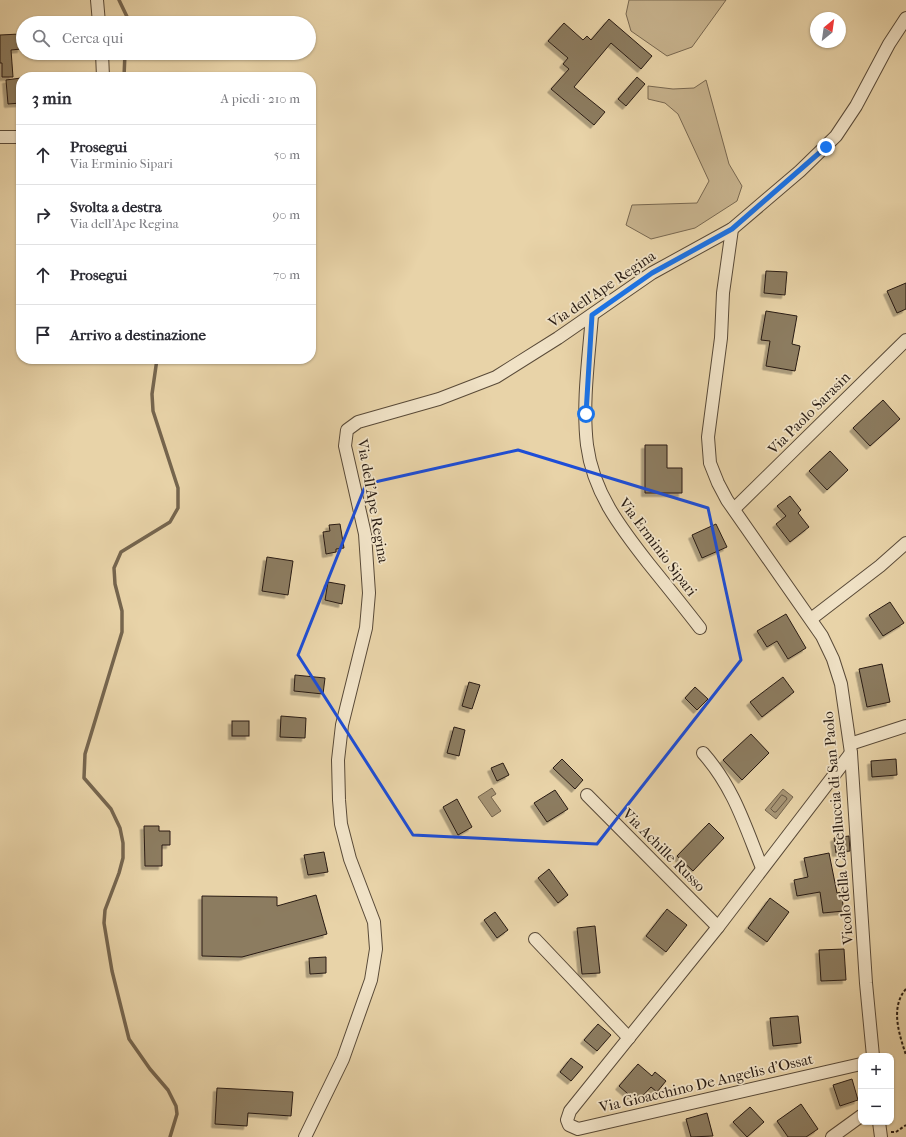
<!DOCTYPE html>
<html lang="it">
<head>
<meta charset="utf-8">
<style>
	body { margin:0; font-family:"IM FELL French Canon",serif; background:#f2f2f3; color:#2b2b33 }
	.controls { position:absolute; right:12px; bottom:12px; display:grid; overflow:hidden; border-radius:8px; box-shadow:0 1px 3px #0004 }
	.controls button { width:36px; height:36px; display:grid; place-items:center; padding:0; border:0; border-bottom:1px solid #e1e1e2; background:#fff; color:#2b2b33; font:20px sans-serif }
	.compass { position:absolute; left:810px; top:12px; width:36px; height:36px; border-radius:50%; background:#fff; box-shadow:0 1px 3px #0004; rotate:29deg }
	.stop { position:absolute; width:12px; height:12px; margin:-9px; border:3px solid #1a73e8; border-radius:50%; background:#fff }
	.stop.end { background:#1a73e8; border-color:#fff; box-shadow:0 1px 4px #0008 }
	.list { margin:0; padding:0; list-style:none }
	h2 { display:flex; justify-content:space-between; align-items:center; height:52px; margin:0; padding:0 16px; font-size:17px }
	h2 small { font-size:13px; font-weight:400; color:#7c7c81 }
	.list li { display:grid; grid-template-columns:26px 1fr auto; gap:12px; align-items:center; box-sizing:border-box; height:60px; padding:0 16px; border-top:1px solid #e1e1e2 }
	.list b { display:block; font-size:15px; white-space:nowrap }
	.list p { margin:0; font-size:13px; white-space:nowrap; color:#7c7c81 }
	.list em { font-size:13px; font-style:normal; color:#7c7c81 }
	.icon { flex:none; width:22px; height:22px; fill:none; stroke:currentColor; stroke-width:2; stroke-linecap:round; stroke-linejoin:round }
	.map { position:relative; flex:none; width:906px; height:1137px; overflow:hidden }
	.search { position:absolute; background:#fff; box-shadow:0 1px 3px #0004; left:16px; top:16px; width:300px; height:44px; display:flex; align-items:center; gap:10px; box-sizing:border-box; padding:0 14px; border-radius:22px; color:#7c7c81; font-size:15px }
	.panel { position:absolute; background:#fff; box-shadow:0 1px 3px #0004; left:16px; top:72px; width:300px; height:292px; border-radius:16px }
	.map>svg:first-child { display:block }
</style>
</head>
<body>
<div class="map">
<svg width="906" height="1137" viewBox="0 0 906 1137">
	<defs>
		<filter id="shadow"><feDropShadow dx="-3.5" dy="3.5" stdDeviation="0" flood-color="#0004"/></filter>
	</defs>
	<rect width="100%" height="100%" fill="#e8d3a8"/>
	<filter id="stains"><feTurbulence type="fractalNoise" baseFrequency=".005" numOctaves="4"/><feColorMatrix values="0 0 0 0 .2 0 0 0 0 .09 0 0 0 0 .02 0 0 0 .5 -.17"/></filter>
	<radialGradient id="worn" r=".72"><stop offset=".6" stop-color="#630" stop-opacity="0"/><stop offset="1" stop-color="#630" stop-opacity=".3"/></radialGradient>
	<!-- green -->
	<g fill="#c8b48f" stroke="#786851">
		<path d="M629 0H726L692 47 667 56 631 31 626 14Z"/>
		<path d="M706 80 729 164 742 186 737 201 695 228 651 239 626 225 632 205 697 203 709 181 678 114 665 103 648 99V86L673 89 694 88Z"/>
	</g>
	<!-- water -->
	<g fill="#a79575" stroke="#75654e">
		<path d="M492 788 496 794 491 797 501 811 492 817 478 797Z"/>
		<path d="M783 789 793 797 776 819 765 810Z"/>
	</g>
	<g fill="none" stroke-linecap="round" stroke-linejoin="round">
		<!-- shore -->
		<path stroke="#685844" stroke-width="1" d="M782 795 786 797 787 799 776 812H774L771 809Z"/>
		<!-- stream -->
		<g stroke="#75654e" stroke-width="3.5">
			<path d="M119 0 130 23"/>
			<path d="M124 77 125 53"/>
			<path d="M157 359 152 394 153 411 178 488V508L170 522 121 552 114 568 115 584 122 611V632L85 754 84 778 111 809 120 828 123 843V858L119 873 105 910 104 923 112 971 129 1039 150 1069 168 1090 176 1106 177 1114 170 1137"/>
		</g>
	</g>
	<!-- building -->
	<g fill="#8c7b60" stroke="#291c13" filter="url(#shadow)">
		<path d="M609 19 652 56 641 69 611 43 574 87 605 112 594 125 551 89 569 69 563 64 568 58 548 41 564 23 583 40 587 36 591 40Z"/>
		<path d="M20 34 21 49 11 50 13 77H2V63H0V35Z"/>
		<path d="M637 77 645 84 626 106 618 99Z"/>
		<path d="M21 78V103L8 104 6 80Z"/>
		<path d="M766 271 787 272 785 295 764 293Z"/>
		<path d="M906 283V309L897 313 887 291Z"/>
		<path d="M766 311 797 316 792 344 800 346 795 371 766 366 770 341 761 340Z"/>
		<path d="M883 400 900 419 870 446 853 428Z"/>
		<path d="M645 445H667V468H682V493H645Z"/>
		<path d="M830 451 848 470 827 490 809 471Z"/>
		<path d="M790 496 801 510 798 513 809 527 790 542 776 524 786 516 777 506Z"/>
		<path d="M340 524 344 548 336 549V552L326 554 323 532 330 531 329 525Z"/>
		<path d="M716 524 727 547 702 558 692 535Z"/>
		<path d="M267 557 293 561 288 595 262 591Z"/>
		<path d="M328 582 345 585 342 604 325 600Z"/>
		<path d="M890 602 904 623 883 636 869 615Z"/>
		<path d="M786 614 806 648 788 659 777 641 767 647 757 631Z"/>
		<path d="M882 664 890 702 867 707 859 669Z"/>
		<path d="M295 675 325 678 323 694 294 691Z"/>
		<path d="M783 677 794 692 762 717 750 702Z"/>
		<path d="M469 682 480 685 472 709 462 706Z"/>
		<path d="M695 687 708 699 697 710 685 698Z"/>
		<path d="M281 716 306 718 305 738 280 737Z"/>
		<rect x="232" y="721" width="17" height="15"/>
		<path d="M454 727 465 730 459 756 447 753Z"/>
		<path d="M751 734 769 753 742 780 723 760Z"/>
		<path d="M562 759 583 780 575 789 553 768Z"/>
		<path d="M896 759 897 775 872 777 871 761Z"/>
		<path d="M503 763 509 775 497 781 491 768Z"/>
		<path d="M555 790 568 809 547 822 534 803Z"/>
		<path d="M457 799 472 827 458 835 443 807Z"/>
		<path d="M709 823 724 838 693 871 677 856Z"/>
		<path d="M144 826H159V831H170V845H162V866H145Z"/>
		<path d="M849 836 850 851 836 853 834 838Z"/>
		<path d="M324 852 328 872 308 875 304 855Z"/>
		<path d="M829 853 837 893 841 892 844 911 823 913 820 892 797 896 794 880 808 877 804 858Z"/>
		<path d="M549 869 568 895 558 903 538 878Z"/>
		<path d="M316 895 327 934 242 957 202 956V896L277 897V906Z"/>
		<path d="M770 898 789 912 767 942 748 928Z"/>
		<path d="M667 909 687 925 666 952 646 936Z"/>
		<path d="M495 912 508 930 497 938 484 920Z"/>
		<path d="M595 926 600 973 582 974 577 928Z"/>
		<path d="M844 949 846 980 821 981 819 950Z"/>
		<path d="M326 957V973L310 974 309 958Z"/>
		<path d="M798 1016 801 1043 773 1046 770 1018Z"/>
		<path d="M598 1024 611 1035 597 1051 584 1040Z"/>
		<path d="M571 1058 583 1067 571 1081 560 1072Z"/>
		<path d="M638 1064 652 1076 655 1072 666 1081 657 1092 651 1087 637 1102 619 1086Z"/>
		<path d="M852 1079 858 1100 840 1106 833 1085Z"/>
		<path d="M217 1088 293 1092 291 1116 248 1113 247 1126 215 1124Z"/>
		<path d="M801 1104 818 1129 806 1137H788L777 1121Z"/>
		<path d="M750 1107 764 1122 747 1137 733 1122Z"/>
		<path d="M707 1113 713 1136 691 1137 686 1119Z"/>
	</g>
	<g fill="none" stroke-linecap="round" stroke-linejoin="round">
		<!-- minor casing -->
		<g stroke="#594a38" stroke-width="14">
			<g id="minor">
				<path d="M97 0 99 23"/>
				<path d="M102 53 103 77"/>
				<path d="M0 137H21"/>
				<path d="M732 229 723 293 721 338 708 437 710 463 718 483 727 500 822 636 833 659 841 684 851 753 866 983 873 1056"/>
				<path d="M592 315C589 356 582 403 587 445 593 492 620 527 649 564 666 585 683 606 700 628"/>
				<path d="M734 509 906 340"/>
				<path d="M811 619 880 566 906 543"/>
				<path d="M850 744 906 726"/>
				<path d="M703 753C734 788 745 826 762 868"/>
				<path d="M851 753 718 927 570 1111 567 1120 569 1125 578 1129 861 1064"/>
				<path d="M587 795 718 927"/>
				<path d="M535 939 629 1038"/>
				<path d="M879 1122 881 1137"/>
				<path d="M305 1137 343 1059 371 980 376 949 374 922 350 859 341 824 339 800 338 760 342 725 366 628 369 593 365 534 345 446 347 430 358 422 439 399 496 377 558 338 652 273 732 229 800 171 836 136 856 106 889 44 906 18"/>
				<path d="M832 1137 861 1116"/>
			</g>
		</g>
		<!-- path -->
		<g stroke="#291c13" stroke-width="2" stroke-dasharray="3 2" stroke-linecap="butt">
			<path d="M906 989C890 1007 899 1034 906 1055"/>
			<path d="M891 1132H896L906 1125"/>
		</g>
		<!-- minor -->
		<use href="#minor" stroke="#f0e2c6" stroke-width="12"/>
	</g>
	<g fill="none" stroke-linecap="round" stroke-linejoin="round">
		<!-- route -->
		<path stroke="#1a73e8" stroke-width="5" d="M586 414 592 315 652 273 732 229 826 147"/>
	</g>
	<!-- marked area -->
	<path fill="none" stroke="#1d4ed8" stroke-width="3" stroke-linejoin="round" d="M518 450 708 508 741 660 597 844 413 835 298 655 366 484Z"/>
	<g text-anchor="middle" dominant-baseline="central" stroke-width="3.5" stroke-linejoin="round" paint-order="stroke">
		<!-- street labels -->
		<g font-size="15" fill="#291c13" stroke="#f0e2c6">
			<text transform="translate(602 289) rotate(-34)">Via dell'Ape Regina</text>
			<text transform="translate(809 413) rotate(-45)">Via Paolo Sarasin</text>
			<text transform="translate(373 501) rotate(80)">Via dell'Ape Regina</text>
			<text transform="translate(658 547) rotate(53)">Via Erminio Sipari</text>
			<text transform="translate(838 828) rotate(-95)">Vicolo della Castelluccia di San Paolo</text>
			<text transform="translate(664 850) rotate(45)">Via Achille Russo</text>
			<text transform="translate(706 1083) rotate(-13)">Via Gioacchino De Angelis d'Ossat</text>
		</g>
	</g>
	<rect width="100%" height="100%" filter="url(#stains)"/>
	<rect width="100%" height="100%" fill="url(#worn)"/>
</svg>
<div class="controls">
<button>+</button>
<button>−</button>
</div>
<svg class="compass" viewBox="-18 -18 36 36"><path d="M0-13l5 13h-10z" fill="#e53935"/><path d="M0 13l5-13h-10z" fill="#7c7c81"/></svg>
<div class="stop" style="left:586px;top:414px"></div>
<div class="stop end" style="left:826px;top:147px"></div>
<div class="search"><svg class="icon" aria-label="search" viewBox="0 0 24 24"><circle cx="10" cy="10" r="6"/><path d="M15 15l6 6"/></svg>Cerca qui</div>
<section class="panel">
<h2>3 min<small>A piedi · 210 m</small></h2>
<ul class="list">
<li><svg class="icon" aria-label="ahead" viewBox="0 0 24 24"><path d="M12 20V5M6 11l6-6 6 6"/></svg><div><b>Prosegui</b><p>Via Erminio Sipari</p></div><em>50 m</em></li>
<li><svg class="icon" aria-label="right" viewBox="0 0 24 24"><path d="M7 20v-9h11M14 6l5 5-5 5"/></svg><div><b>Svolta a destra</b><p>Via dell'Ape Regina</p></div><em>90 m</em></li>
<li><svg class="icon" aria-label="ahead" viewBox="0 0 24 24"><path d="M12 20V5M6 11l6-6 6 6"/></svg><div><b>Prosegui</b></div><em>70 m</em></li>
<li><svg class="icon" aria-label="arrive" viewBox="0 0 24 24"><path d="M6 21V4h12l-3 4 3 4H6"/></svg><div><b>Arrivo a destinazione</b></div></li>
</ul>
</section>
</div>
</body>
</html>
